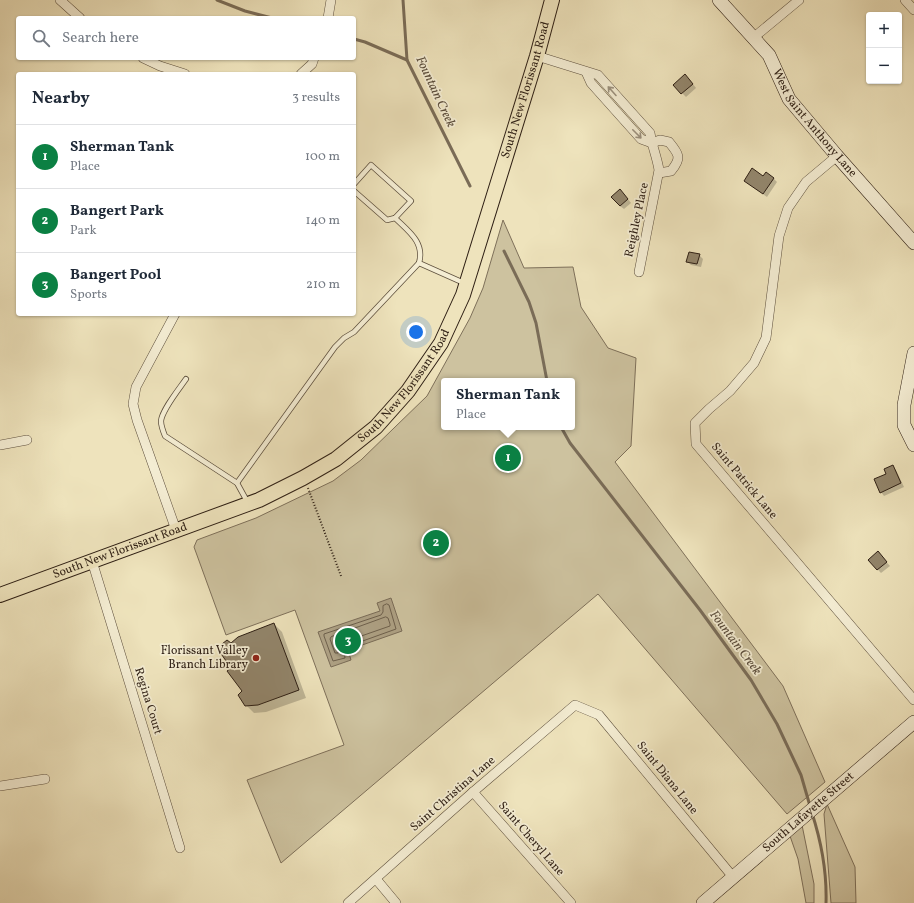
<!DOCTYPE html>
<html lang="en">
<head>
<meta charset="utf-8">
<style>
	body { margin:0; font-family:Vollkorn,serif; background:#f6f6f7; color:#1f2937 }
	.controls { position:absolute; right:12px; top:12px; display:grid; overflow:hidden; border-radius:4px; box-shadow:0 1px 3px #0004 }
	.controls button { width:36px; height:36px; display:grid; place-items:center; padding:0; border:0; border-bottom:1px solid #e0e1e3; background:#fff; color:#1f2937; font:20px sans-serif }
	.you { position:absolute; left:416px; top:332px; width:14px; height:14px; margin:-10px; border:3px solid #fff; border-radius:50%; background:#1a73e8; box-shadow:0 0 0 6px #1a73e833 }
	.badge { display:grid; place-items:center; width:26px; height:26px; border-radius:50%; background:#0b8043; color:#fff; font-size:13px; font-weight:700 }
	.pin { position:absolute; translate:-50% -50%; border:2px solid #fff; box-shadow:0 1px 4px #0006 }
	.popup { position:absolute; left:441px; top:378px; width:134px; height:52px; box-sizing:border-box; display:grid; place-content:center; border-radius:4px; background:#fff; filter:drop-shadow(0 1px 3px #0005); font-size:13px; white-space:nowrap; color:#747a83 }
	.popup b { font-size:15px; color:#1f2937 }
	.popup::after { content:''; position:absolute; left:50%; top:100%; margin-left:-8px; border:8px solid transparent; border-top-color:#fff }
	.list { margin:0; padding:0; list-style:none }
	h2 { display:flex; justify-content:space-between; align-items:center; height:52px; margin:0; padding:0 16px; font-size:17px }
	h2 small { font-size:13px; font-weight:400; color:#747a83 }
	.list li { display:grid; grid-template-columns:26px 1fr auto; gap:12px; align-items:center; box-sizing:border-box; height:64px; padding:0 16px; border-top:1px solid #e0e1e3 }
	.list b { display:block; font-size:15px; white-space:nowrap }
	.list p { margin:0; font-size:13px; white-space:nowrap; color:#747a83 }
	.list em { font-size:13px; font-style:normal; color:#747a83 }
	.icon { flex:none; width:22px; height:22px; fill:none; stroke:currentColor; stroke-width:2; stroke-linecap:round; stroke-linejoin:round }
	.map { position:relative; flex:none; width:914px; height:903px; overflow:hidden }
	.search { position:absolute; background:#fff; box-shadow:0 1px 3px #0004; left:16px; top:16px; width:340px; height:44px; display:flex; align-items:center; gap:10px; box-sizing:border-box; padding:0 14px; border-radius:4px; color:#747a83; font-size:15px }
	.panel { position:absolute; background:#fff; box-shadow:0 1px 3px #0004; left:16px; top:72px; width:340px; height:244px; border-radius:4px }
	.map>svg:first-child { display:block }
</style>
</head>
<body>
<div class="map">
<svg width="914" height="903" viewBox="0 0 914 903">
	<rect width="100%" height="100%" fill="#eee3bc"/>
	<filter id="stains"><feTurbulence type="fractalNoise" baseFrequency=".005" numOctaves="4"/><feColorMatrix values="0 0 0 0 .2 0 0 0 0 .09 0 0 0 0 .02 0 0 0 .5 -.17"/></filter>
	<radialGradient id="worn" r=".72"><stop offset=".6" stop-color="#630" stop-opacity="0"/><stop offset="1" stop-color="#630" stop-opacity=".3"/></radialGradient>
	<!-- green -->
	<g fill="#cdc29f" stroke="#7e705a" fill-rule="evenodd">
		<path d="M503 220 524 268 573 267 581 307 608 348 636 358 631 446 615 462 783 686 825 782 787 814 598 594 281 863 247 780 344 745 295 610 226 635 194 547 197 540 256 518 333 481 361 460 427 396 470 318 483 288ZM444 381H572V427H444Z"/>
		<path d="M827 804 855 867 856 903H831L824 814Z"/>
		<path d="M802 825 814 884V903H806L798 859 790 836Z"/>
	</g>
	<!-- water -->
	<path fill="#ada083" stroke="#7a6c57" d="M391 598 402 631 348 650 351 660 331 667 318 632 380 611 377 603Z"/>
	<!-- shadow -->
	<g fill="#0003">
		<path d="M689 79 696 88 686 97 674 85Z"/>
		<path d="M763 177 773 178 777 182 767 197 749 184Z"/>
		<path d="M624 194 631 203 624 209 620 206Z"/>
		<path d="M699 255 703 259 701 267 691 265 687 261Z"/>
		<path d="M892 466 896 470 904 487 884 496 881 492 887 474Z"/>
		<path d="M881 556 890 566 881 573 869 560Z"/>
		<path d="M274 624 282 632 306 698 266 712 254 713 246 705 243 691 232 668 230 645Z"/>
	</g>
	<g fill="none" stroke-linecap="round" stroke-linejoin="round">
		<!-- shore -->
		<g stroke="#6e604c" stroke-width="1">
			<path d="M387 604 389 605 396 629 346 647 344 651 345 658 333 661 324 636V634L381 615 383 612V606Z"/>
			<path d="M386 617 388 618 390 624V626L344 642 340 646 338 653H335L330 639 331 637Z"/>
		</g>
		<!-- stream -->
		<g stroke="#7a6c57" stroke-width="3">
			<path d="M217 0 245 11 272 18"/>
			<path d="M403 0 407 60 470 186"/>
			<path d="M354 39 365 42 407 60"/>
			<path d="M504 251 529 302 536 323 547 381"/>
			<path d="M561 427 570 443 700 610 751 680 777 724 801 775 810 806"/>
			<path d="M812 813C821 841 827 873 826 903"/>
		</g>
	</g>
	<!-- building -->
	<g fill="#92856b" stroke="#2e1f14">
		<path d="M685 74 693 84 681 94 673 85Z"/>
		<path d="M752 168 763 176 766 172 774 178 763 194 744 181Z"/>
		<path d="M620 189 628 199 620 206 611 197Z"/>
		<path d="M689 252 700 254 697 264 686 262Z"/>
		<path d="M893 465 901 483 880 493 874 479 886 474 884 469Z"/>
		<path d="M878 551 887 562 877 570 868 560Z"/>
		<path d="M274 623 299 690 258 705 245 706 238 695 242 691 227 671 231 668 217 648 227 640 231 643 238 637Z"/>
	</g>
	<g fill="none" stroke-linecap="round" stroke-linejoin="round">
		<!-- lane casing -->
		<g stroke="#5e503e" stroke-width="6">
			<g id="lane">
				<path d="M354 184 371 165 411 201 395 218 387 220 354 191"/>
				<path d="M395 218C408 231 425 242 419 263"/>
				<path d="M186 379C179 389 162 410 161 421 161 426 163 431 165 436L237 483 248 503"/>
				<path d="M237 483 335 347 344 338 354 332 419 263 464 283"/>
			</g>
		</g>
		<!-- street casing -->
		<g stroke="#5e503e" stroke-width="10">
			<g id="street">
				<path d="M60 0 80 18"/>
				<path d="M905 0 914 10"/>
				<path d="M328 18 331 0"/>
				<path d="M753 38 799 0"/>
				<path d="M537 56 598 75 650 133C652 146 657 157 659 170L639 272"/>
				<path d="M143 58 160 66 185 74"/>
				<path d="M586 72 591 83 641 139 652 143 660 140 669 142C679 154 682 158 671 171L659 173"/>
				<path d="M301 74 312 64 314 58"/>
				<path d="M837 156 806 182 788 208 779 236 766 338 754 363 730 391 709 409 695 423 696 444 914 700"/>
				<path d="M175 314 136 387 133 404 137 420 176 530"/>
				<path d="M0 445 27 440"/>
				<path d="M92 561 180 848"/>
				<path d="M0 786 45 779"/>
				<path d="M473 792 571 903"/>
				<path d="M376 879 396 903"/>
				<path d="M348 903 473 792 575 705 599 715 733 877"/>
			</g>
		</g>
		<!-- secondary casing -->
		<g stroke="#2e1f14" stroke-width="14">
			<g id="secondary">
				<path id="s1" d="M719 0 769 55 789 99 837 156 914 243"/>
				<path d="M914 353 904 405V425L914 445"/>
				<path id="s2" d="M703 903 914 722"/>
			</g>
		</g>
		<!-- primary casing -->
		<g stroke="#2e1f14" stroke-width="16">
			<g id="primary">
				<path id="s3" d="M0 595 259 500 303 478 336 459 376 427 408 391 441 343 463 295 537 56 552 0"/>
			</g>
		</g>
		<!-- path -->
		<path stroke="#2e1f14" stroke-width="2" stroke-dasharray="1 2" stroke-linecap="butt" d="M308 488 341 576"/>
		<!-- lane -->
		<use href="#lane" stroke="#f4edd3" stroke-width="4.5"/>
		<!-- street -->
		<use href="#street" stroke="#f4edd3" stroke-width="9"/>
		<!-- secondary -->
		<use href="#secondary" stroke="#f4edd3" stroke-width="13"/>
		<!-- primary -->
		<use href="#primary" stroke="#eee3bc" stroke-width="14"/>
	</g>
	<!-- one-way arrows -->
	<defs><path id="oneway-shaft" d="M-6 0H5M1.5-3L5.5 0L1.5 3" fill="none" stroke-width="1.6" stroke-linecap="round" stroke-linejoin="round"/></defs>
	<g stroke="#9b907d">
		<use href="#oneway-shaft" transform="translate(612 91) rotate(-132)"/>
		<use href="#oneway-shaft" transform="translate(637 134) rotate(45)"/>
	</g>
	<!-- markers -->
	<circle fill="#8f2418" stroke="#f4edd3" stroke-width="1.5" cx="256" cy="658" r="4"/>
	<g text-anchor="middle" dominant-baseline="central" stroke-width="3.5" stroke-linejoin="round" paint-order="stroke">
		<!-- street labels -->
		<g font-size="12" fill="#2e1f14" stroke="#f4edd3">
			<text stroke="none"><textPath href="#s3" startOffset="788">South New Florissant Road</textPath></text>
			<text stroke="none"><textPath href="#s1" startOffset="157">West Saint Anthony Lane</textPath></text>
			<text transform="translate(637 220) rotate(-78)">Reighley Place</text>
			<text stroke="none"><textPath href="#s3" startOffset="464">South New Florissant Road</textPath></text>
			<text transform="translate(744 481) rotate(50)">Saint Patrick Lane</text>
			<text stroke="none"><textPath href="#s3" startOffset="128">South New Florissant Road</textPath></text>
			<text transform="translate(148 701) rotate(73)">Regina Court</text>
			<text transform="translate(667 778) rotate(51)">Saint Diana Lane</text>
			<text transform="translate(453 794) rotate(-41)">Saint Christina Lane</text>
			<text stroke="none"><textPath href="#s2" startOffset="139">South Lafayette Street</textPath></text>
			<text transform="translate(531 839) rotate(49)">Saint Cheryl Lane</text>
		</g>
		<!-- poi labels -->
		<g font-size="12" fill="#2e1f14" stroke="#f4edd3" text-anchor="end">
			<text x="248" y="651">Florissant Valley<tspan x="248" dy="14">Branch Library</tspan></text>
		</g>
		<!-- water labels -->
		<g font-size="13" font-style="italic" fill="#5a4c3b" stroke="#f4edd3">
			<text transform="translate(435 92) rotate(65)">Fountain Creek</text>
			<text transform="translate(735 643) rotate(53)">Fountain Creek</text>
		</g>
	</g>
	<rect width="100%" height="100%" filter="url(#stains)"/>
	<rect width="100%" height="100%" fill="url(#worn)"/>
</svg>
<div class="controls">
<button>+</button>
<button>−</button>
</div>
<div class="you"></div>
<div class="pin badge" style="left:508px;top:458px">1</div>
<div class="popup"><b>Sherman Tank</b>Place</div>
<div class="pin badge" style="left:436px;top:543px">2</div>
<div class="pin badge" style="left:348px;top:641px">3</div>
<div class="search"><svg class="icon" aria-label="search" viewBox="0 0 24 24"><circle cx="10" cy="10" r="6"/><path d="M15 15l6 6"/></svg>Search here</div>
<section class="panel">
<h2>Nearby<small>3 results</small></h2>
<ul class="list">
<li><span class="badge">1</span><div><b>Sherman Tank</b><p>Place</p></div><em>100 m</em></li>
<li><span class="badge">2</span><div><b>Bangert Park</b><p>Park</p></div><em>140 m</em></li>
<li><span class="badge">3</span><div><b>Bangert Pool</b><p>Sports</p></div><em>210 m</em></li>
</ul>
</section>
</div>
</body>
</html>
